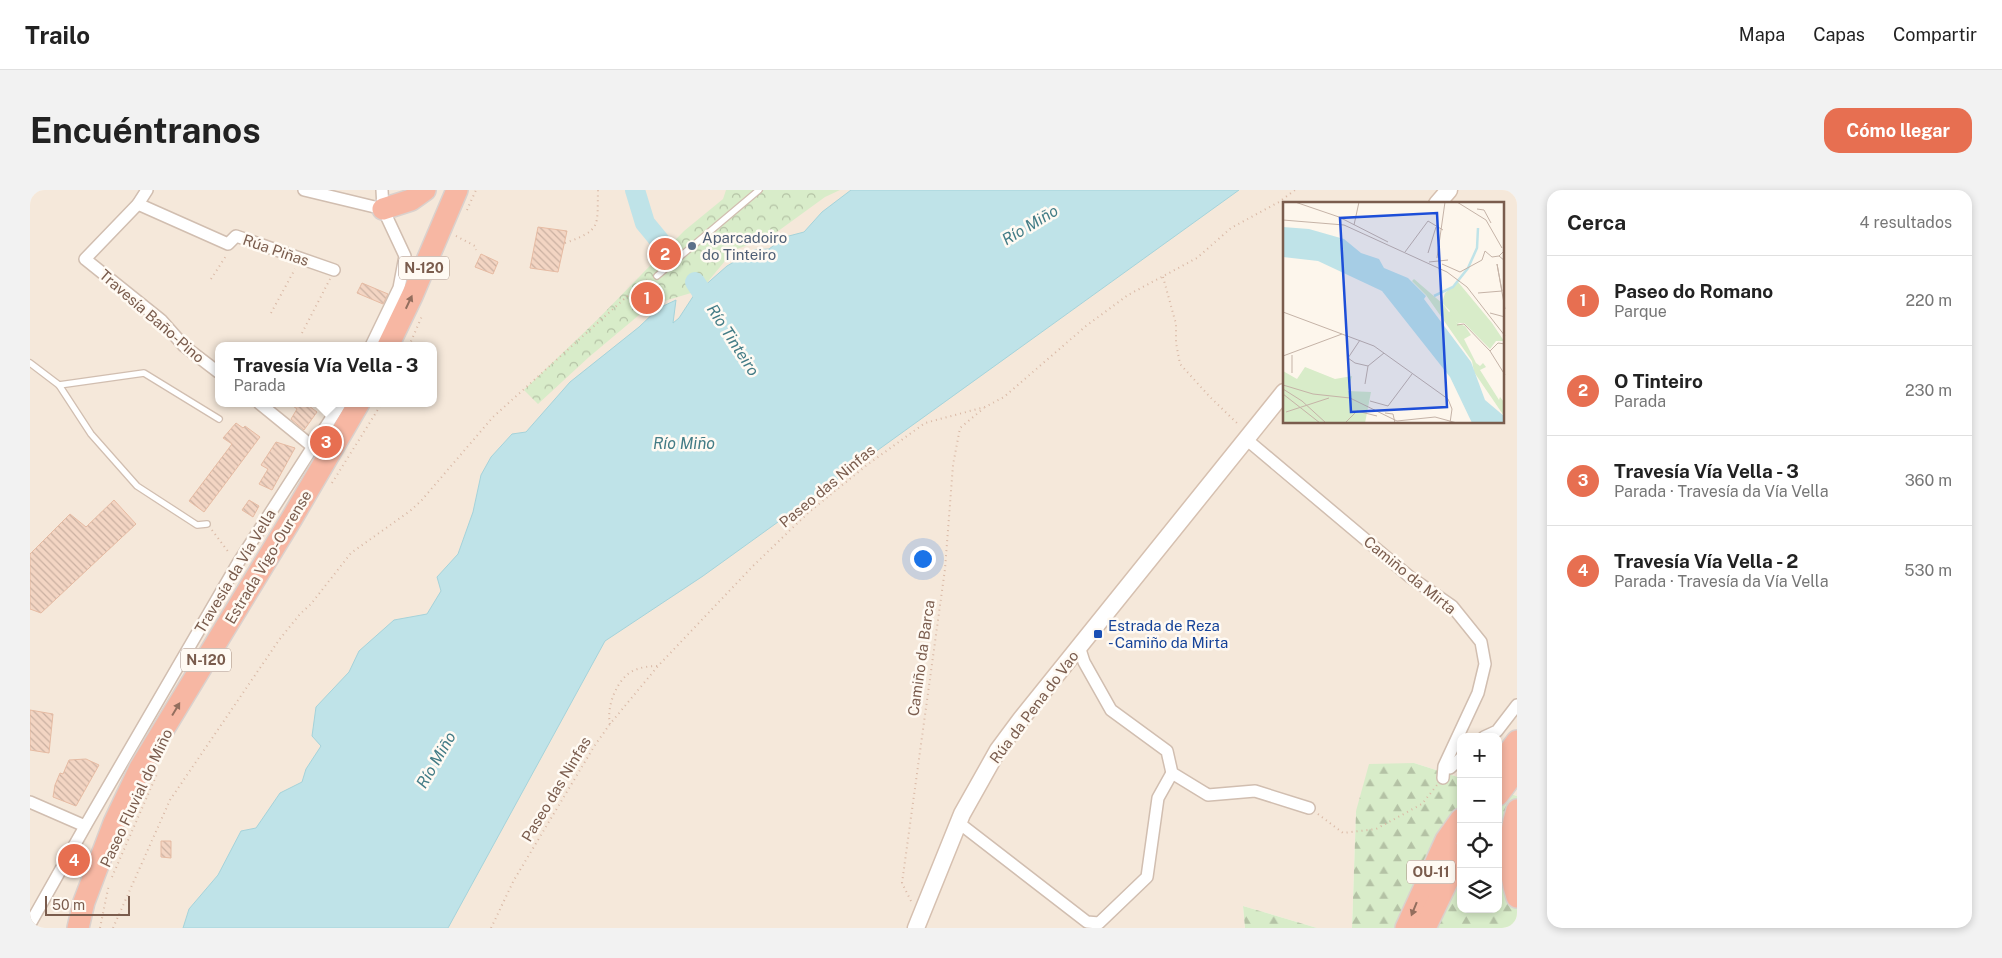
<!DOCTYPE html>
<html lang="es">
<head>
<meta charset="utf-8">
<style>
	body { margin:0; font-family:"Public Sans",sans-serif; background:#f2f2f2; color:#222 }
	.controls { position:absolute; right:15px; bottom:15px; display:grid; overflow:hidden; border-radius:10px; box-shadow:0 2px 8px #0003 }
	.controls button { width:45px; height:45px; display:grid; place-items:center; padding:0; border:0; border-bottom:1px solid #e0e0e0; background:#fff; color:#222; font:25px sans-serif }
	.scale { position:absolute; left:15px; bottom:12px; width:85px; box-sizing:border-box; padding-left:5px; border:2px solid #7a5c4d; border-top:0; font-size:14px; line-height:18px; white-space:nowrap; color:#7a5c4d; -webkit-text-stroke:4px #fffaf3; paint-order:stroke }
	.you { position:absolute; left:892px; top:368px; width:18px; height:18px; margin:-12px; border:4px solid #fff; border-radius:50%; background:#1a73e8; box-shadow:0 0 0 8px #1a73e833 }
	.badge { display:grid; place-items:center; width:32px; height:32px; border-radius:50%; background:#e76f51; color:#fff; font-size:16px; font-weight:700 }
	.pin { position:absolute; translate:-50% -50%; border:2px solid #fff; box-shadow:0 1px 5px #0006 }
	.popup { position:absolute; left:185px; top:152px; width:222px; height:65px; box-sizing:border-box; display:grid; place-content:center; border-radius:10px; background:#fff; filter:drop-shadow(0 1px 4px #0005); font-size:16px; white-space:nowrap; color:#767676 }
	.popup b { font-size:19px; color:#222 }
	.popup::after { content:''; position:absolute; left:50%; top:100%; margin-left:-10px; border:10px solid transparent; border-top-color:#fff }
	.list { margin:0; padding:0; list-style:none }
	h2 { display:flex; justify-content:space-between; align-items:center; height:65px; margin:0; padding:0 20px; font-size:21px }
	h2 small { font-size:16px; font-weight:400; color:#767676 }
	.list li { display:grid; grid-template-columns:32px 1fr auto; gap:15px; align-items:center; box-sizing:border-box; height:90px; padding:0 20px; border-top:1px solid #e0e0e0 }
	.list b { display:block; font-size:19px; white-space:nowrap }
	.list p { margin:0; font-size:16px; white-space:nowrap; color:#767676 }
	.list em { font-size:16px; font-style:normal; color:#767676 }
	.icon { flex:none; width:28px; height:28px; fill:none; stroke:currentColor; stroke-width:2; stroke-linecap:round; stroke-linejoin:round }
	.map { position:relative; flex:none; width:1487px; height:738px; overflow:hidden; border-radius:15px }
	header { display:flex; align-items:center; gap:30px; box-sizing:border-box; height:70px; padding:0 25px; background:#fff; border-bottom:1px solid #e0e0e0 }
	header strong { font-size:24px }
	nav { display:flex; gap:28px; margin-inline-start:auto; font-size:18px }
	.intro { display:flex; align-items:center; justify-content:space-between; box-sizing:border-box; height:120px; padding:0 30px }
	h1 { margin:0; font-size:35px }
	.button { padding:12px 22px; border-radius:15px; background:#e76f51; color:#fff; font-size:18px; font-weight:700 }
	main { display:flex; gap:30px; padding:0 30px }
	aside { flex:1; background:#fff; border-radius:15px; box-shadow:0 2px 8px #0003 }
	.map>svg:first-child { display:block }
</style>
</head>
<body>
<header>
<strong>Trailo</strong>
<nav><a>Mapa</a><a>Capas</a><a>Compartir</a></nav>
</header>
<div class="intro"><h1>Encuéntranos</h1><a class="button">Cómo llegar</a></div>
<main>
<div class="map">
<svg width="1487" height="738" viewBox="0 0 1487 738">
	<defs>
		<pattern id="forest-firs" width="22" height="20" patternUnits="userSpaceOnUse" patternTransform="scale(1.25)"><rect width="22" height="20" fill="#d8ecc9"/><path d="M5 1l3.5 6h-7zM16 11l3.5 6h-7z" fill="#b4c2a5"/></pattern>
		<pattern id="park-crowns" width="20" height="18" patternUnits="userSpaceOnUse" patternTransform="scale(1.25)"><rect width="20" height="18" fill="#d8ecc9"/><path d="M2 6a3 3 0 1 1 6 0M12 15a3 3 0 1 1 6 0" fill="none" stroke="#b4c2a5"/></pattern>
		<pattern id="building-back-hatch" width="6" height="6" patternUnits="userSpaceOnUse" patternTransform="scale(1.25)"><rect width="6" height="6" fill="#f3d5c3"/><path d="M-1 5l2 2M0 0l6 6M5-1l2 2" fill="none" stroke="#cab0a1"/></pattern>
	</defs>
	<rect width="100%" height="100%" fill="#fdf6ec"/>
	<!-- residential -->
	<path fill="#f5e8da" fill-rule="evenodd" d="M0 0H1487V606L1468 600V547H1431V588L1384 573 1326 621 1322 738H1287L1213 716 1215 738H0ZM1254 14H1473V232H1254ZM188 156H404V213H188Z"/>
	<!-- forest -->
	<g fill="url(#forest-firs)">
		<path d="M1384 573 1431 588V719H1468V600L1487 606V738H1322L1326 621 1339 574Z"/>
		<path d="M1213 716 1287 738H1215Z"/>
	</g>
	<!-- park -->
	<path fill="url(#park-crowns)" d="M696 0H810L795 7 740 47 704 60 671 100 621 115 559 167 508 214 494 200 568 129 654 41 693 9Z"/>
	<!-- water -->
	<path fill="#bfe3e8" stroke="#a5d3da" d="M821 0H1209L673 386 575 451 418 738H153L159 719 188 685 211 641 226 638 250 603 272 592 276 579 291 556 282 546 286 517 319 482 329 461 364 430 397 424 411 401 407 387 428 364 443 322 451 285 461 267 482 244 496 242 540 192 609 137 629 118 646 110 643 133 649 128 664 105 697 76 724 60 739 59 755 47 774 42 792 22Z"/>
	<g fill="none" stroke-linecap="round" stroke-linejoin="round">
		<!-- river -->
		<g stroke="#bfe3e8" stroke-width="20">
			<path d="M605 0 615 33 634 56"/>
			<path d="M665 92 685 122"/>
		</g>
	</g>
	<!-- building -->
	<g fill="url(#building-back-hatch)" stroke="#e6bba3">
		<path d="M508 37 537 41 528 82 500 78Z"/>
		<path d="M451 64 468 72 463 84 445 77Z"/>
		<path d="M332 93 358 104 353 114 327 103Z"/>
		<path d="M259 213H275L287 222 274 240 261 229 267 219Z"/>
		<path d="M206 233 213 238 215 236 230 247 174 322 159 311 202 254 193 248Z"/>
		<path d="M246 252 265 258 242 300 229 294 238 279 231 275Z"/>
		<path d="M84 310 106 334 11 423 0 419V364L40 324 56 337Z"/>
		<path d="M219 310 229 316 223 327 212 320Z"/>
		<path d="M0 520 23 524 19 563 0 560Z"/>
		<path d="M56 569 69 575 46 616 23 607 25 595 30 583 33 584 39 570Z"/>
		<path d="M131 651H141V668L131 667Z"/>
	</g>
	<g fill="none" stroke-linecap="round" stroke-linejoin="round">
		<!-- lane casing -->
		<g stroke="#d1beb0" stroke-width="8">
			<g id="lane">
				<path d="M627 86 729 0"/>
				<path d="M0 173 29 195 61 244 107 296 167 335 177 334"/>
				<path d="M29 195 114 183 189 229"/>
			</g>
		</g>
		<!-- street casing -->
		<g stroke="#d1beb0" stroke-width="14">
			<g id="street">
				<path d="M117 0 108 14 55 69 131 130 154 156 188 182"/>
				<path d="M274 0 353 19"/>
				<path d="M108 14 198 54 206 46 304 80"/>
				<path d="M341 156 369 98 375 66 353 19 352 0"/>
				<path d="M229 213 283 257"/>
				<path d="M1216 249 1380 387 1422 416 1451 452 1455 474 1448 503 1414 576 1413 588"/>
				<path d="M1049 456 1054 472 1081 520 1137 561 1142 583 1178 605 1225 601 1279 618"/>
				<path d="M1454 547 1467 541 1487 515"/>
				<path d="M1420 578 1431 568"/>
				<path d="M0 612 55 636"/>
				<path d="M929 633 1057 732 1069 733 1117 687 1128 608 1142 583"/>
				<path d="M0 734 57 633 208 373 311 213"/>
			</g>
		</g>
		<!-- secondary casing -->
		<g stroke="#d6c0b0" stroke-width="19">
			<g id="secondary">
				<path d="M1407 14 1419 0"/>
				<path d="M886 738 932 624 968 560 991 529 1254 202"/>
			</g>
		</g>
		<!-- highway casing -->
		<g stroke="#dad1cd" stroke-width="24">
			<g id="highway">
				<path d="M353 19 381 10 395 0"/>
				<path d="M358 156 382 106 427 0"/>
				<path d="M1468 577 1487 551"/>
				<path d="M1468 605 1487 579"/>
				<path d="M1487 620C1478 648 1478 679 1487 707"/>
				<path d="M48 738 54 712 84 633 110 578 262 328 329 213"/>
				<path d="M1376 738 1416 650 1431 629"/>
				<path d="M1395 738 1431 663"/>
			</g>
		</g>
		<!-- path -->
		<g stroke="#d9b8a5" stroke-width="2" stroke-dasharray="1 4" stroke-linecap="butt">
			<path d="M437 20 446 0"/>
			<path d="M426 46 445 56 446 60"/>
			<path d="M535 53C572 40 567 36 568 0"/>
			<path d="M1133 87 1146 134V153L1150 174 1180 207 1209 235"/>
			<path d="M181 89 196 66"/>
			<path d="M241 123 265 79"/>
			<path d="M272 143 300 89"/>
			<path d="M379 156 392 126"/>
			<path d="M302 293 352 213"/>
			<path d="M182 340 200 364"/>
			<path d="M580 534C576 517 587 487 605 480 612 477 620 476 628 476"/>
			<path d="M1288 624 1313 643 1346 639 1392 614 1407 595"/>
			<path d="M82 687 127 584"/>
			<path d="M881 711 872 693 915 379 923 275 930 238 954 218"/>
			<path d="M70 738 79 694"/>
			<path d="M83 738 140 610 249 450 270 424 281 414 321 363 380 321 391 311 463 227 613 92 621 89"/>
			<path d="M461 738 484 690 565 555 580 534 628 476 723 376 778 323 837 275 895 233 955 217 974 207 1056 136 1098 105 1167 68 1201 38 1249 12 1265 0"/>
		</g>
		<!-- lane -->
		<use href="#lane" stroke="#fff" stroke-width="5.5"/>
		<!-- street -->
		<use href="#street" stroke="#fff" stroke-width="11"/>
		<!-- secondary -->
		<use href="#secondary" stroke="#fff" stroke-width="16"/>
		<!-- highway -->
		<use href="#highway" stroke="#f7b7a3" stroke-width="21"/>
	</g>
	<!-- one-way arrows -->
	<defs><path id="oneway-solid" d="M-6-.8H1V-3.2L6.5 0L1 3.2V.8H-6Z" transform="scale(1.25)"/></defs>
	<g fill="#936e5e">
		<use href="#oneway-solid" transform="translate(379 112) rotate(-65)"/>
		<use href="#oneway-solid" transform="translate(146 519) rotate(-59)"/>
		<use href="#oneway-solid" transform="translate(1384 719) rotate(112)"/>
	</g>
	<!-- markers -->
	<circle fill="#5c6f8a" stroke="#fffaf3" stroke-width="2" cx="662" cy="56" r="5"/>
	<rect fill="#1a4fb4" stroke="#fffaf3" stroke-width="2" x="1063" y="439" width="10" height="10" rx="2.5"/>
	<g text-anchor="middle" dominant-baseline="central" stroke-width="5" stroke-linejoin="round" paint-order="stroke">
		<!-- shield labels -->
		<g fill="#fffaf3" stroke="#a28b7f" stroke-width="1">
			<rect x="369" y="66.5" width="50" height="23" rx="4"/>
			<rect x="151" y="458.5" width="50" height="23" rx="4"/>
			<rect x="1377" y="670.5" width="48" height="23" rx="4"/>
		</g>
		<g font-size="14" font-weight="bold" fill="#7a5c4d">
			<text x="394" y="78">N-120</text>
			<text x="176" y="470">N-120</text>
			<text x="1401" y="682">OU-11</text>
		</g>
		<!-- service labels -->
		<g font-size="15" fill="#4e5e75" stroke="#fffaf3" text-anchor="start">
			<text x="672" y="47">Aparcadoiro<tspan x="672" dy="17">do Tinteiro</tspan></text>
		</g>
		<!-- street labels -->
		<g font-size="15" fill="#7a5c4d" stroke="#fffaf3">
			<text transform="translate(246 60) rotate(19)">Rúa Piñas</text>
			<text transform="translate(122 126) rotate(41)">Travesía Baño-Pino</text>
			<text transform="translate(797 296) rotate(-40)">Paseo das Ninfas</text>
			<text transform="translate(238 367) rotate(-59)">Estrada Vigo-Ourense</text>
			<text transform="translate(205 381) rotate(-59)">Travesía da Vía Vella</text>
			<text transform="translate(1380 385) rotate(39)">Camiño da Mirta</text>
			<text transform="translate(891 468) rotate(-82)">Camiño da Barca</text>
			<text transform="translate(1004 517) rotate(-53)">Rúa da Pena do Vao</text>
			<text transform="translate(526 599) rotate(-59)">Paseo das Ninfas</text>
			<text transform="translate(106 608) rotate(-65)">Paseo Fluvial do Miño</text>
		</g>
		<!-- transit labels -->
		<g font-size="15" fill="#164399" stroke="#fffaf3" text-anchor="start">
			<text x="1078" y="435">Estrada de Reza<tspan x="1078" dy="17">- Camiño da Mirta</tspan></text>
		</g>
		<!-- water labels -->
		<g font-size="16" font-style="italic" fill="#437c86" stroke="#fffaf3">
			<text transform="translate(1000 35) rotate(-31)">Río Miño</text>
			<text transform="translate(703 150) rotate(57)">Río Tinteiro</text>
			<text x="654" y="253">Río Miño</text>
			<text transform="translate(406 570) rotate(-60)">Río Miño</text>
		</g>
	</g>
	<!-- overview -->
	<g transform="translate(1253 12)">
		<rect width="221" height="221" fill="#fdf6ec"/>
		<path d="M175 80 209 121 221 139H213L207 147 181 121H174L165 112 167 109 159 101 162 91Z" fill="#d8ecc9"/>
		<path d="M22 165 52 177 69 174 65 189 88 190 82 221H0V169L14 177Z" fill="#d8ecc9"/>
		<path d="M131 77 160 102 174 121 182 124 188 133 181 137 193 161 197 164 200 161 203 165 197 168 216 198 217 195 221 200V214L191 170 189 159 143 93 129 79Z" fill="#d8ecc9"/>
		<path d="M0 25 26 27 61 37 78 51 96 57 101 66 125 76 143 94 141 97 188 160 202 198 221 214V221H189L167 175 99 89 35 59 0 55Z" fill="#bfe3e8"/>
		<path fill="none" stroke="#bfe3e8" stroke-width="2.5" d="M151 94 170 85 185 66 194 46 195 26"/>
		<path fill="none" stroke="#c5b3a7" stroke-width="1" d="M12 0 56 15 105 40M174 0 203 18 219 46M194 7 201 8 208 21M0 18 61 23 164 70 184 85 222 134M71 23 76 0M222 48 216 54 222 59M122 50 145 19 160 28M145 51 153 25M154 56 162 0M146 60 165 58M159 62 177 70 199 58 202 49 209 55 216 54M219 89 214 62 222 107M195 91 219 89M0 110 91 144 165 197 169 207 167 221M207 111 222 115M174 123 181 122 207 149 222 173M77 138 65 156 72 161 85 164M207 149 215 141 222 142M0 154 59 132M9 171V153M82 182 85 164 101 151M0 183 30 192 67 196 114 219 152 215 174 221M0 187 19 199 43 221M0 192 37 221M87 199 105 204 129 172M3 210 46 196M102 211 110 212 112 221M62 221 74 209 94 214"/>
		<path fill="#1d4ed8" fill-opacity="0.15" stroke="#1d4ed8" stroke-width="2.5" d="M154 11 164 205 68 210 57 16Z"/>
		<rect width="221" height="221" fill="none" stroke="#7a5c4d" stroke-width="2.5"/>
	</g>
</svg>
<div class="controls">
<button>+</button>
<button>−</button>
<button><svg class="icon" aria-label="locate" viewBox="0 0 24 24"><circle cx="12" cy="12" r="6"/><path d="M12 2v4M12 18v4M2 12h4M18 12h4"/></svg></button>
<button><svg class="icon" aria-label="layers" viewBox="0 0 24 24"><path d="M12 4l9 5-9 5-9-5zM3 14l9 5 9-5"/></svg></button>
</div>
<div class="scale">50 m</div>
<div class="you"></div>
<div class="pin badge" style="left:617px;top:108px">1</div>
<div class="pin badge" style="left:635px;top:64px">2</div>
<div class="pin badge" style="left:296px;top:252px">3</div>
<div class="popup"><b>Travesía Vía Vella - 3</b>Parada</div>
<div class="pin badge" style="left:44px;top:670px">4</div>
</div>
<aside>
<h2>Cerca<small>4 resultados</small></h2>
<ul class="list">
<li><span class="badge">1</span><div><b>Paseo do Romano</b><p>Parque</p></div><em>220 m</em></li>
<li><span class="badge">2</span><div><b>O Tinteiro</b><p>Parada</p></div><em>230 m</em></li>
<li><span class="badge">3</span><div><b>Travesía Vía Vella - 3</b><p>Parada · Travesía da Vía Vella</p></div><em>360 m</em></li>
<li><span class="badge">4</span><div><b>Travesía Vía Vella - 2</b><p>Parada · Travesía da Vía Vella</p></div><em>530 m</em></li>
</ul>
</aside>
</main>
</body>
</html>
